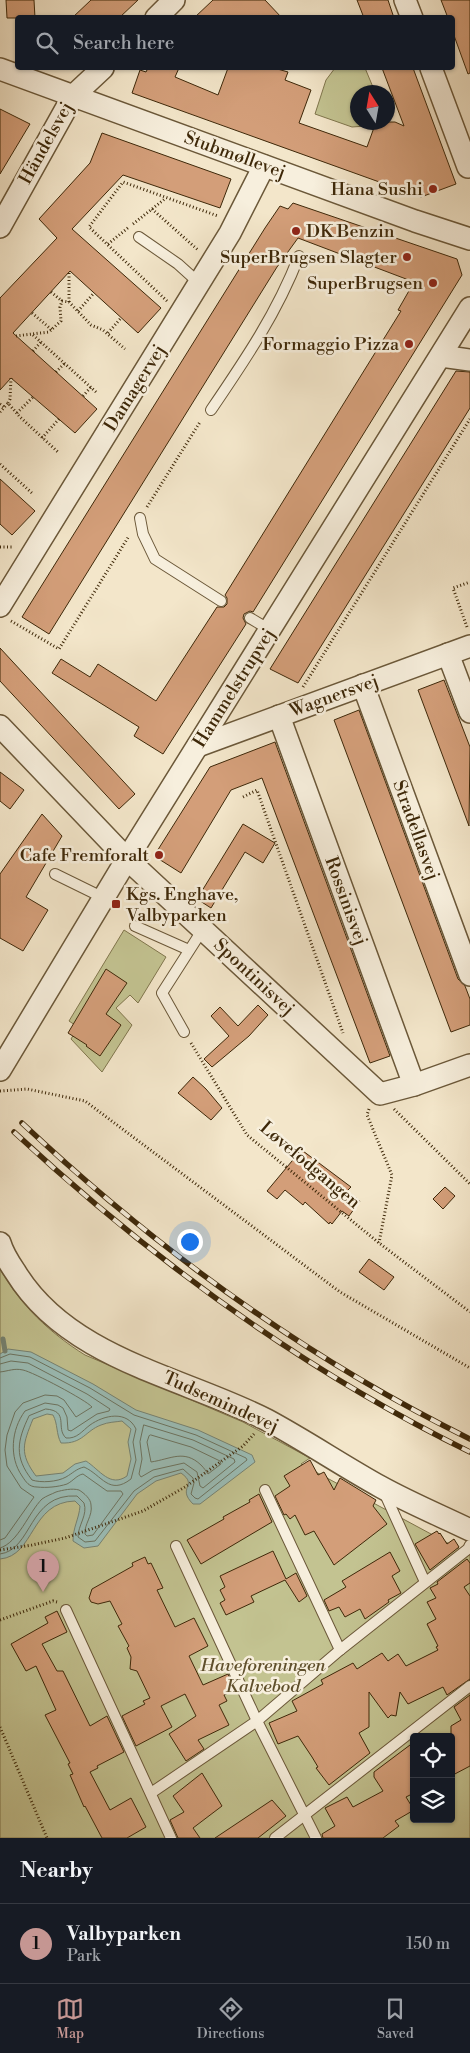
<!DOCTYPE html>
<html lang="en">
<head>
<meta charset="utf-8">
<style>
	body { margin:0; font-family:"Libre Bodoni",serif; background:#242831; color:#f1f3f6 }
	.controls { position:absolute; right:15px; bottom:15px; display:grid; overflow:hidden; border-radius:5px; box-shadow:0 1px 4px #0004 }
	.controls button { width:45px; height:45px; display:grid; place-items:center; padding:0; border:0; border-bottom:1px solid #363941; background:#171b24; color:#f1f3f6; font:25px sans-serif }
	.compass { position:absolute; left:350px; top:85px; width:45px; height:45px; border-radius:50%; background:#171b24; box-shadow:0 1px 4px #0004; rotate:349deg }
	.you { position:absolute; left:189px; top:1241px; width:18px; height:18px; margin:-12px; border:4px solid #fff; border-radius:50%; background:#1a73e8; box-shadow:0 0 0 8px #1a73e833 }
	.badge { display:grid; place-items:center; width:32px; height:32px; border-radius:50%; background:#c59692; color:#111; font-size:16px; font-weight:700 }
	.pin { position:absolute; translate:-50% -41px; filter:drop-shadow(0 1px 2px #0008) }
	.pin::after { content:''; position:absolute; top:26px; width:18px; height:15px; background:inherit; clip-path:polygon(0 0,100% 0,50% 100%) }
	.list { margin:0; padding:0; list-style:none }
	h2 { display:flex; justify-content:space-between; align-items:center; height:65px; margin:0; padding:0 20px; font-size:21px }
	h2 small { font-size:16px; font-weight:400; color:#9ea1a6 }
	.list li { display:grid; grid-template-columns:32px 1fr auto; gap:15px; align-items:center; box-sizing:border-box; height:80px; padding:0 20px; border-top:1px solid #363941 }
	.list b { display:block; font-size:19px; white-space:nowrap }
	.list p { margin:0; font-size:16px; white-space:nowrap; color:#9ea1a6 }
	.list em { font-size:16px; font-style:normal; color:#9ea1a6 }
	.icon { flex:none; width:28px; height:28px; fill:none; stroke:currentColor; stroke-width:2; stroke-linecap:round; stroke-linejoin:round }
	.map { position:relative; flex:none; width:470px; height:1838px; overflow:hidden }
	.search { position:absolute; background:#171b24; box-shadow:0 1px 4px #0004; left:15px; right:15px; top:15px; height:55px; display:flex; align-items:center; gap:12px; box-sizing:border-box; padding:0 18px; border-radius:5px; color:#9ea1a6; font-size:19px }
	.sheet { height:145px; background:#171b24 }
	nav { display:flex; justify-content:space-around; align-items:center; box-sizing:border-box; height:70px; border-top:1px solid #363941; background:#171b24; font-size:14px; color:#9ea1a6 }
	nav a { display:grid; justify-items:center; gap:2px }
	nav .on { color:#c59692 }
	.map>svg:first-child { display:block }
</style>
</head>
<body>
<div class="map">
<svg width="470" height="1838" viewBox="0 0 470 1838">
	<rect width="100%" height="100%" fill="#f3e6ca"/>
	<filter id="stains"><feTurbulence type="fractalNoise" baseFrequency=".004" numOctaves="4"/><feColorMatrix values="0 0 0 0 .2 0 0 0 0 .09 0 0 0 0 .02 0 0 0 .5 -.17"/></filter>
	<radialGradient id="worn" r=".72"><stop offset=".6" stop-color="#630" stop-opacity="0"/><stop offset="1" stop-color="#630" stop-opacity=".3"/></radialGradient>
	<!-- green -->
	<g fill="#c3c391" stroke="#80764d" fill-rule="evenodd">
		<path d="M335 68H365L375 92H358V122L369 123 366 126 352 127 315 114 326 80Z"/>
		<path d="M124 930 166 957 138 1003 130 995 116 1008 132 1025 102 1072 71 1039 78 1027 69 1021Z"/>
		<path d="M0 1269C21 1306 50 1333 85 1355L243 1422 310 1458 301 1464 470 1555V1838H0ZM414 1737H451V1819H414Z"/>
	</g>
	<!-- water -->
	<path fill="#9bbfb9" stroke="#768373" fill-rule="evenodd" d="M8 1349 31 1352 93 1384 136 1410 198 1430 252 1455 255 1462 200 1504H193C176 1487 199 1486 181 1473L156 1481 137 1494 98 1546 84 1548 73 1541C73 1527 79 1519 80 1506L75 1501C30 1502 35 1556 0 1559V1354ZM47 1414 53 1415C58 1424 56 1434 61 1443 83 1444 85 1431 101 1425 108 1422 116 1422 122 1421L131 1429 128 1442 131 1459 127 1476C110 1488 100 1470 86 1461L75 1464 63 1473 36 1476C19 1453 23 1444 33 1419Z"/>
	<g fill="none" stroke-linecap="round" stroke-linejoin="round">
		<!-- shore -->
		<g stroke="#6c7461" stroke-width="1">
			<path d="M0 1358 10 1354 30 1357 90 1388 134 1415 196 1435 246 1458 247 1460 198 1499 195 1498 191 1494 194 1483 193 1478 183 1469 154 1477 134 1491 95 1541 85 1542 78 1537C78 1525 88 1515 84 1503L77 1496C28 1493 33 1550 0 1554"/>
			<path d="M0 1364 11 1361 28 1363 87 1394 110 1409 109 1411 97 1414 71 1431 68 1430 67 1417 63 1408 58 1405 45 1403 25 1411C11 1430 9 1457 22 1476 26 1482 29 1487 37 1487 46 1488 58 1487 67 1484 73 1481 77 1475 83 1474L107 1491H121L123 1494 93 1535 87 1536 85 1534C84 1524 93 1516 91 1505 91 1499 84 1493 79 1490 72 1488 63 1490 56 1492 52 1494 46 1496 42 1499 29 1512 18 1543 0 1548"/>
			<path d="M0 1372C9 1371 14 1368 23 1370 33 1372 86 1400 92 1407L76 1417 64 1400 57 1396 45 1395 23 1403 15 1412 7 1435 5 1450 7 1466 21 1488 34 1497 5 1538 0 1540"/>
			<path d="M46 1409C70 1411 55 1428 66 1438 77 1439 82 1431 90 1425 104 1415 127 1410 136 1429L133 1442 136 1460 131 1479C109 1496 102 1475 84 1467 76 1469 73 1473 66 1477 57 1482 41 1483 32 1480 14 1457 17 1441 29 1416Z"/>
			<path d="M144 1425 193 1440 234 1459 235 1462 203 1488 200 1486 197 1472 184 1463 153 1470 141 1477 139 1474 142 1459 140 1442Z"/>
			<path d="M151 1435 191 1447 220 1461 221 1464 208 1474C206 1471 204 1468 201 1465 184 1449 171 1459 151 1462L147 1442 149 1436Z"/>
		</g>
		<!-- stream -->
		<path stroke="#768373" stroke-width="5" d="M3 1339 5 1351"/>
	</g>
	<!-- building -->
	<g fill="#d39e79" stroke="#3e2809">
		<path d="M6 0H34L35 18H7Z"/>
		<path d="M91 0H138L119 18H72Z"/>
		<path d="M213 0H265L282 18H194Z"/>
		<path d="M357 0H388L394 18H364Z"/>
		<path d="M441 0H470V73L468 74 452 30V18H448Z"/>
		<path d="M148 68H179L175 77 218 95 228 68H274L288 72 285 80 311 90 299 123 367 147 376 122H395L404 126 382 68H413L456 184 421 197 132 93 140 70 146 72Z"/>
		<path d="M0 109 30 124 0 174Z"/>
		<path d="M102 133 231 179 220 208 123 175 72 229 161 308 138 333 70 271 13 333 97 409 75 433 11 378 0 390V298L57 238 39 219 90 163Z"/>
		<path d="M293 203 457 259 462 275 253 612 250 611 244 614 243 618 246 624 163 754 134 736 139 727 52 673 61 659 90 677 98 664 156 701 217 607H224L227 604V598L225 595 401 311 398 310 414 282 298 238 277 267 49 634 22 617 265 228 280 206 288 209Z"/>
		<path d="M456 371 470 372V408L298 683 270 669Z"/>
		<path d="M0 479 35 511 12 535 0 524Z"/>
		<path d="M0 648 135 794 119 809 0 681Z"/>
		<path d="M444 680 470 747 469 826 418 690Z"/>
		<path d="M359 710 458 979 465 986 470 999V1025L451 1032 334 720Z"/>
		<path d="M275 742 390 1056 370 1063 262 778 231 790 181 873 154 856 210 767Z"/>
		<path d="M0 772 24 790 10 809 0 801Z"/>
		<path d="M42 814 62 836 26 897 48 910 23 951 0 938V874Z"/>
		<path d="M243 824 275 843 263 863 245 852 211 908 197 899Z"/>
		<path d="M106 969 127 983 106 1014 121 1025 100 1056 86 1046 87 1045 68 1033Z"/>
		<path d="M258 1005 268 1015 249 1036 212 1067 204 1059 229 1036 211 1016 220 1007 238 1026Z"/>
		<path d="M193 1077 206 1089 222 1108 211 1120 178 1093Z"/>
		<path d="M303 1151 351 1187 347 1191 360 1201 349 1216 342 1211 332 1224 330 1222 329 1224 305 1202 303 1205 285 1190 277 1199 267 1191 297 1155 298 1157Z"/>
		<path d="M445 1187 455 1196 443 1209 433 1199Z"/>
		<path d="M369 1259 394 1277 384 1290 359 1272Z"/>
		<path d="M310 1460 318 1475 324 1472 334 1490 340 1478 376 1500 373 1506 387 1524 334 1565 314 1531 305 1535 295 1515 290 1519 286 1514 284 1515 275 1496 290 1486 284 1476Z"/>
		<path d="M259 1494 272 1522 201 1564 187 1540 224 1519 223 1517 250 1502 249 1500Z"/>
		<path d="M437 1531 439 1534 440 1533 447 1544 454 1539 459 1547 430 1570 415 1544Z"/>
		<path d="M273 1551 286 1579 296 1573 307 1596 299 1602 285 1580 251 1596 254 1602 226 1615 220 1603 225 1600 220 1590 225 1587 220 1576Z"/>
		<path d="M390 1552 400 1571 392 1576 401 1593 388 1600 389 1602 365 1619 360 1609 345 1617 339 1607 329 1611 324 1600 346 1587 342 1581Z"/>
		<path d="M145 1557 148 1564 151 1563 163 1588 157 1590 175 1627 194 1618 208 1646 189 1656 203 1685 228 1674 235 1690 224 1695 227 1701 219 1705 229 1725 198 1740 204 1749 186 1761 169 1734 196 1716 185 1694 161 1706 172 1727 136 1746 122 1716 145 1704 143 1701 150 1698 137 1671 130 1669 131 1657 127 1648 129 1646 118 1626 122 1624 110 1601 98 1604 91 1602 89 1598 92 1589 133 1566 132 1563Z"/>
		<path d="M467 1559 470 1563V1583L464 1587 470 1596V1679L447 1695 443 1687 408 1704 400 1692 396 1716 391 1715 388 1718 369 1692V1727L359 1733 370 1753 329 1785 316 1768 318 1767 312 1757 298 1736 278 1744 269 1723 297 1711 292 1701 323 1684 321 1680 353 1663 357 1669 382 1653 388 1661 398 1654 406 1666 438 1650 436 1647 438 1646 427 1624 436 1619 427 1602 436 1598 430 1588 438 1584 437 1582Z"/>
		<path d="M57 1611 67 1632 42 1644 57 1671H63L90 1726 107 1716 124 1752 97 1766 98 1768 90 1772 110 1810 131 1798 146 1827 127 1838H102L85 1806 84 1807 70 1775 73 1774 68 1764 70 1763 45 1715 56 1710 36 1666 26 1671 11 1644 48 1623 45 1617Z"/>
		<path d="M470 1695V1766L451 1776V1726L461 1720 454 1707Z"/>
		<path d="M414 1742V1793L406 1797 414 1810 395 1821 399 1826 383 1838H323L322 1834 335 1826 325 1808 347 1797 353 1807 383 1791 374 1777V1772Z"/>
		<path d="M202 1773 222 1806 193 1828 200 1838H178L170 1820 184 1812 173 1796Z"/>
		<path d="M272 1800 286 1816 258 1838H215Z"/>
	</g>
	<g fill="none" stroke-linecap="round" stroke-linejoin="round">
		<!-- service casing -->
		<g stroke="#6b5839" stroke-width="12">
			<g id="service">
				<path d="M139 237 178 264 199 283"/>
				<path d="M211 410C245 360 277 313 299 256"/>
				<path d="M140 518 143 534 155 559 221 601"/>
				<path d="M250 618 270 630"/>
				<path d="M55 874 104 898"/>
				<path d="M135 926 189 950"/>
				<path d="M184 1032 162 993 203 929"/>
				<path d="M265 1490 340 1650"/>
				<path d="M384 1492 425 1582"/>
				<path d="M176 1546 257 1721 316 1838"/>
				<path d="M66 1610 171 1838"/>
				<path d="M151 1793 257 1721 340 1650 468 1549 470 1545"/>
				<path d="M275 1838 470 1686"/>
			</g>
		</g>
		<!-- minor casing -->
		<g stroke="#6b5839" stroke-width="24">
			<g id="minor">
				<path d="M405 0 412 18"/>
				<path d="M156 18 174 0"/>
				<path d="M431 68 468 167"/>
				<path d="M0 69 415 221 470 239"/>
				<path d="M0 227 73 96 103 68"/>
				<path d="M441 356 470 360"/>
				<path d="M0 606 230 233 264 166"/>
				<path d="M448 654 470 712"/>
				<path d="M363 685 470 975"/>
				<path d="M279 716 414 1085"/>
				<path d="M0 726 127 859 380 1094 414 1085 470 1065"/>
				<path d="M198 746 470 646"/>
				<path d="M0 1070 127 859 470 308"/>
				<path d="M0 1243C3 1254 10 1264 16 1273 69 1359 183 1377 267 1420 306 1441 343 1466 381 1487 410 1503 441 1516 470 1530"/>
			</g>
		</g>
		<!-- path -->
		<g stroke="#3e2809" stroke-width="3" stroke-dasharray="1 2.5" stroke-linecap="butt">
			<path d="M152 209 198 250"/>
			<path d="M133 224 166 198"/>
			<path d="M108 244 129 227"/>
			<path d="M51 292 62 301"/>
			<path d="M167 301 89 227 123 182 218 216"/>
			<path d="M69 302V272"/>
			<path d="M78 311 94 293"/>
			<path d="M32 313 52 330"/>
			<path d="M108 333 121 318"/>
			<path d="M16 336 32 334"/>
			<path d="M33 351 41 342"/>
			<path d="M56 372 65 363"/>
			<path d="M96 392 32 334 49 332 61 321 60 307 62 301 69 302 91 325 103 330 125 349"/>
			<path d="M83 396 91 387"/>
			<path d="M8 403 10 399 11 378"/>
			<path d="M0 404 4 407"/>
			<path d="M0 412 8 403 20 417 59 453"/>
			<path d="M17 413 33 397"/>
			<path d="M42 438 59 419"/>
			<path d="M0 464 33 494"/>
			<path d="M147 507 200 422"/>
			<path d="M0 547H14"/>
			<path d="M11 621 59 649 129 536"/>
			<path d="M467 627 453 588 470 582"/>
			<path d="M303 687 470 419"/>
			<path d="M243 797 257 790 343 1033"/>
			<path d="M191 1043 247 1135 379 1243 470 1312"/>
			<path d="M0 1091 27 1089 85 1101 340 1292 470 1368"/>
			<path d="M369 1109 367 1115 392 1175 379 1243"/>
			<path d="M394 1109 470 1184"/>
			<path d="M0 1550 32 1545 65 1538 143 1511 185 1487 243 1446 254 1434"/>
			<path d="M0 1620 53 1601 57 1602"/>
			<path d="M0 1727 47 1838"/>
		</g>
		<!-- service -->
		<use href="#service" stroke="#f7efdd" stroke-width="10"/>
		<!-- minor -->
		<use href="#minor" stroke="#f7efdd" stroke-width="21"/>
		<!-- rail casing -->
		<g stroke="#3e2809" stroke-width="5.5">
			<g id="rail">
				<path d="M22 1123C155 1248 306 1358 470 1439"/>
				<path d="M14 1132C150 1258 303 1370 470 1452"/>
			</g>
		</g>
		<!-- rail -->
		<use href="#rail" stroke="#f7efdd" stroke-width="4" stroke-dasharray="11" stroke-linecap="butt"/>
	</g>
	<!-- markers -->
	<g fill="#8f2418" stroke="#f7efdd" stroke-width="2">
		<circle cx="433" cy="189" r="5"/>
		<circle cx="296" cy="231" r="5"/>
		<circle cx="407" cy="257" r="5"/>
		<circle cx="433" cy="283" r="5"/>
		<circle cx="409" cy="344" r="5"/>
		<circle cx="159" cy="855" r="5"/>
		<rect x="111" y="899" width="10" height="10" rx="2.5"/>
	</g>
	<g text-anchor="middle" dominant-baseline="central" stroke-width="5" stroke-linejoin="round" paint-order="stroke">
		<!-- street labels -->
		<g font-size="18" fill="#3e2809" stroke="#f7efdd">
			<text transform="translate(46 143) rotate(-61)">Händelsvej</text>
			<text transform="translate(235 155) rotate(20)">Stubmøllevej</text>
			<text transform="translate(135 388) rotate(-58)">Damagervej</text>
			<text transform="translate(234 688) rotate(-58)">Hammelstrupvej</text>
			<text transform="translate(334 696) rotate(-20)">Wagnersvej</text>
			<text transform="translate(416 830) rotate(70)">Stradellasvej</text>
			<text transform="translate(346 901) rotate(70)">Rossinisvej</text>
			<text transform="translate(254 977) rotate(43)">Spontinisvej</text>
			<text transform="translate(310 1165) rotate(40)">Løvefodgangen</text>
			<text transform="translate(221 1402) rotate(24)">Tudsemindevej</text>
		</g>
		<!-- poi labels -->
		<g font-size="18" fill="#3e2809" stroke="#f7efdd" text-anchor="end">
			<text x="423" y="189">Hana Sushi</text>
			<text x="306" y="231" text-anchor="start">DK Benzin</text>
			<text x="397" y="257">SuperBrugsen Slagter</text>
			<text x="423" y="283">SuperBrugsen</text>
			<text x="399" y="344">Formaggio Pizza</text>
			<text x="149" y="855">Cafe Fremforalt</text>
			<text x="126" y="894" text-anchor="start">Kgs. Enghave,<tspan x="126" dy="21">Valbyparken</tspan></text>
		</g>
		<!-- park labels -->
		<g font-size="18" font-style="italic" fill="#5f4f2b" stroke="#f7efdd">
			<text x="263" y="1665">Haveforeningen<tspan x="263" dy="21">Kalvebod</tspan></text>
		</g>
	</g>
	<rect width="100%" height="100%" filter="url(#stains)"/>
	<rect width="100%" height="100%" fill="url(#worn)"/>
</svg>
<div class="controls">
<button><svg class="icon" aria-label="locate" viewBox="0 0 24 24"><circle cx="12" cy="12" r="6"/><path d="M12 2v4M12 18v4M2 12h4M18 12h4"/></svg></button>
<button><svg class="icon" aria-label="layers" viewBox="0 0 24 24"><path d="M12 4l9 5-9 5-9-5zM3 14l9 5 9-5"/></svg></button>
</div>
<svg class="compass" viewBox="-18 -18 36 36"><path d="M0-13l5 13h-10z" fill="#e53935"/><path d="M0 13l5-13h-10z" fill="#9ea1a6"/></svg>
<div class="you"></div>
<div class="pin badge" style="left:43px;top:1592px">1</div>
<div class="search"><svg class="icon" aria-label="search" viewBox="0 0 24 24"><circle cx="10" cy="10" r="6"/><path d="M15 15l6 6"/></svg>Search here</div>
</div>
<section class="sheet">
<h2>Nearby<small></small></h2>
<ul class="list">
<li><span class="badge">1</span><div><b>Valbyparken</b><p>Park</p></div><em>150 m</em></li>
</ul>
</section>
<nav>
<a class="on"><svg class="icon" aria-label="map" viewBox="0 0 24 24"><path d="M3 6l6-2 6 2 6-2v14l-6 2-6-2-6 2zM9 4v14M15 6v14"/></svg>Map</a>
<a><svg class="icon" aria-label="directions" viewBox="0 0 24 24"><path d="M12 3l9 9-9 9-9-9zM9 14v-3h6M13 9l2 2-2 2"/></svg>Directions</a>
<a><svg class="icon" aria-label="saved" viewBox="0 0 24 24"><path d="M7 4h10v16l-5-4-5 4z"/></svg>Saved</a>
</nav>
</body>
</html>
